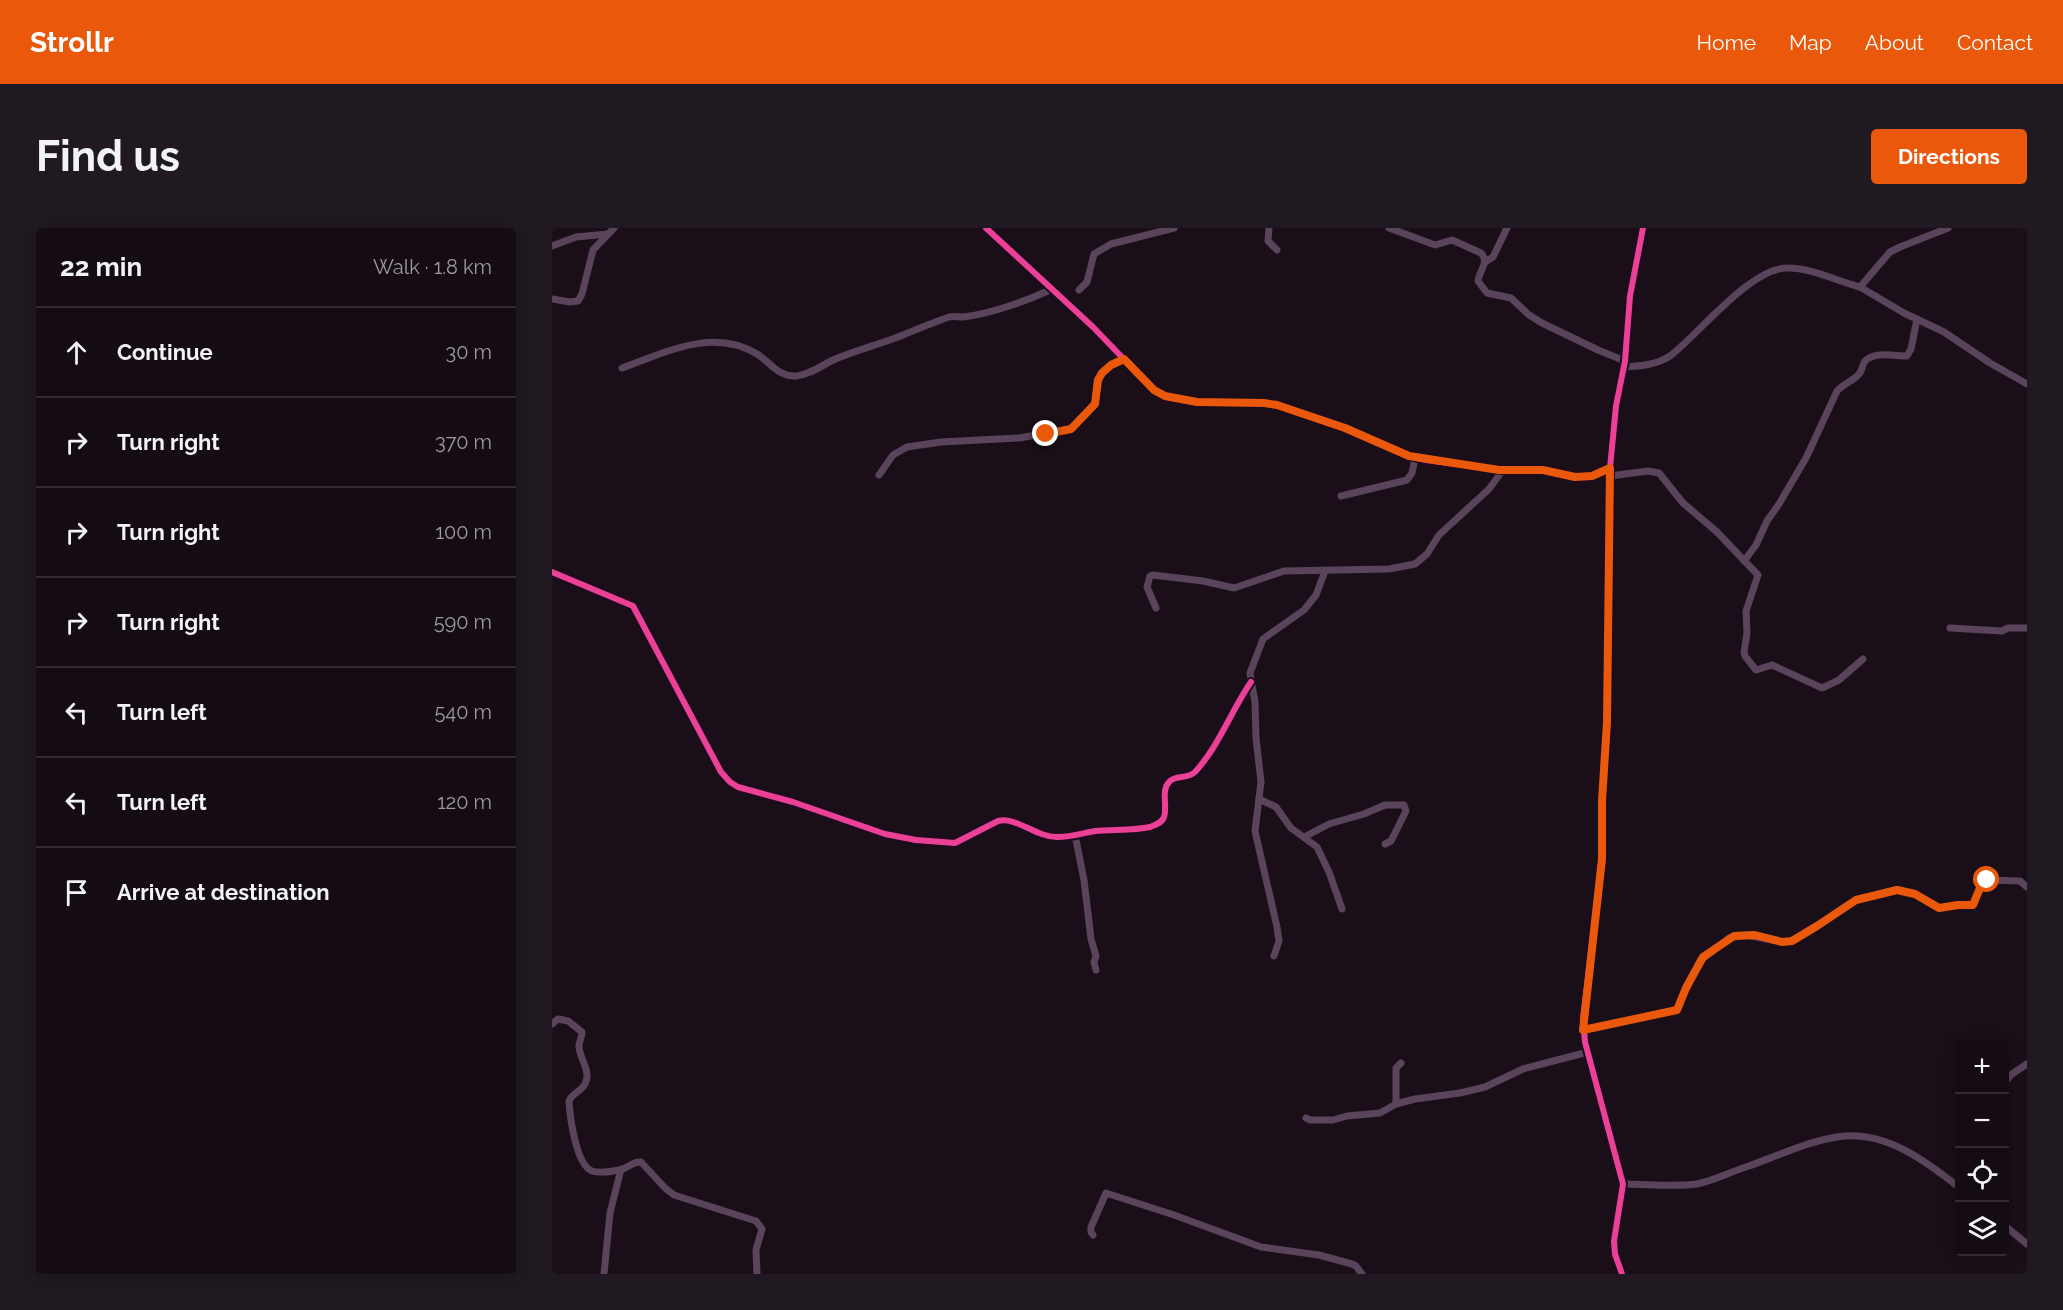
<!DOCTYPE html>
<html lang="en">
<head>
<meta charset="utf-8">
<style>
	body { margin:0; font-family:Raleway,sans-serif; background:#211921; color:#f1f3f6 }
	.controls { position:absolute; right:18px; bottom:18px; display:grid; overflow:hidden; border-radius:6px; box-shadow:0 3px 15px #0003 }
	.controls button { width:54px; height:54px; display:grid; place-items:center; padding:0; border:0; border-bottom:2px solid #332b33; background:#140b13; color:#f1f3f6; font:30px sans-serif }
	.stop { position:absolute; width:18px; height:18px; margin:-14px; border:4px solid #ea580c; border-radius:50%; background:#fff }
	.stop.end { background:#ea580c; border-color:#fff; box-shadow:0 2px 6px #0008 }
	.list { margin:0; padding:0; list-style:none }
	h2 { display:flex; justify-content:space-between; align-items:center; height:78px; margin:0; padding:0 24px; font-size:26px }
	h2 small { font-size:20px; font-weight:400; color:#9d9ba0 }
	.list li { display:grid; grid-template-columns:39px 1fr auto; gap:18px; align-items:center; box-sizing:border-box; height:90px; padding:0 24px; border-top:2px solid #332b33 }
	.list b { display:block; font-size:22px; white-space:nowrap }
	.list em { font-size:20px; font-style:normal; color:#9d9ba0 }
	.icon { flex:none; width:33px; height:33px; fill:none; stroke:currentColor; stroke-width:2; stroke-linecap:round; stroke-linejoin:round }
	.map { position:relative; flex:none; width:1475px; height:1046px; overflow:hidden; border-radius:6px }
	header { display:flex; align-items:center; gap:36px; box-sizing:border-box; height:84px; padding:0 30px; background:#ea580c; color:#fff }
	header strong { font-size:28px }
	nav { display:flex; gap:33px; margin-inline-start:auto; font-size:21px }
	.intro { display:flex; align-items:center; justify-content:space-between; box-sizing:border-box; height:144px; padding:0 36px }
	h1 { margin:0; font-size:42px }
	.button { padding:15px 27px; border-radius:6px; background:#ea580c; color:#fff; font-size:21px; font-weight:700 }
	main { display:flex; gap:36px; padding:0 36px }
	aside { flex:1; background:#140b13; border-radius:6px; box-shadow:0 3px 15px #0003 }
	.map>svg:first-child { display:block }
</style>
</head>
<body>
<header>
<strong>Strollr</strong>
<nav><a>Home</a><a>Map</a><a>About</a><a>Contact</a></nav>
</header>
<div class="intro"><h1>Find us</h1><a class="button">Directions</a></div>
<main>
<aside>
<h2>22 min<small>Walk · 1.8 km</small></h2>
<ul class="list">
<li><svg class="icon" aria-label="ahead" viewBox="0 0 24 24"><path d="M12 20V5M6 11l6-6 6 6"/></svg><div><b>Continue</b></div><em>30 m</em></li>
<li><svg class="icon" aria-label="right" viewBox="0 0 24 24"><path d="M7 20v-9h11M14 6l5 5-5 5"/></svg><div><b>Turn right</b></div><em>370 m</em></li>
<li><svg class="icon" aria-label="right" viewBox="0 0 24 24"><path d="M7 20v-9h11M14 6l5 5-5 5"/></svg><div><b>Turn right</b></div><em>100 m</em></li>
<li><svg class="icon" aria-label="right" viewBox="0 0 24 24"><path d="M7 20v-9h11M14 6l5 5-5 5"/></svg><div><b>Turn right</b></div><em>590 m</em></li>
<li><svg class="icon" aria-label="left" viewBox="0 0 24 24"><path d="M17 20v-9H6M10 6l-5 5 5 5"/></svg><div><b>Turn left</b></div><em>540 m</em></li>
<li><svg class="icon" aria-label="left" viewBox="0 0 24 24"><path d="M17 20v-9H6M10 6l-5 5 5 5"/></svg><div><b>Turn left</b></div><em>120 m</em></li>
<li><svg class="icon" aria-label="arrive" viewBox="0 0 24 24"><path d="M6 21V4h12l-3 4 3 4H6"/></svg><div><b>Arrive at destination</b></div></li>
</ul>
</aside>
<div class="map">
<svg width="1475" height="1046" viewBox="0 0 1475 1046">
	<rect width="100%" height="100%" fill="#1a0f19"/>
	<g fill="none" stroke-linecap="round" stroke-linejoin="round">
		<!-- minor -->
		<g stroke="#5a445b" stroke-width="7">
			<path d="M434 0 541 99 589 149 602 162 613 168 645 174 712 175 725 177 793 200 857 228 874 232 957 243 991 242 1023 249 1040 248 1058 240"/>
			<path d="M717 0 716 13 725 22"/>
			<path d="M837 0 883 17 900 12 929 25C938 34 927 43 926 53L935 65 959 70 977 87 990 95 1046 122 1073 133"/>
			<path d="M0 18 24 9 56 6"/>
			<path d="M933 34 941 29 955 0"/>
			<path d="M1308 59 1352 85 1392 104 1438 135 1475 156"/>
			<path d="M527 62 535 54 542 26 559 16 622 0"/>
			<path d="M0 71 18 74 26 73 30 66 41 22 62 0"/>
			<path d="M1072 139C1089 138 1104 137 1118 128 1147 106 1199 39 1236 40 1260 40 1285 53 1308 59L1338 24 1348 19 1396 0"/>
			<path d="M70 140C113 125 160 99 205 126 218 134 226 149 244 148 257 147 269 138 281 132 302 123 325 117 346 109 363 102 380 95 397 89 402 88 406 89 411 89 438 86 474 73 498 62"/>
			<path d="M327 247 341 227 355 219 389 214 467 210 519 201 543 176 546 152 550 145 559 137 572 131"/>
			<path d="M1058 248 1096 243 1107 245 1131 275 1165 304 1206 347 1194 383 1195 405 1192 424 1193 428 1204 442 1220 437 1270 460 1287 452 1311 431"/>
			<path d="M789 268 855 252 860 245 863 230"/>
			<path d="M1192 333 1204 317 1215 293 1227 276 1254 230 1285 163C1292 155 1303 152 1307 146 1311 142 1310 136 1313 133 1323 123 1343 128 1355 128L1359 121 1365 91"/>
			<path d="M0 344 81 378 169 544 178 554 186 559 241 574 333 606 364 612 403 615 446 593C464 588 485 610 506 609 519 609 531 605 543 603 560 601 581 603 598 599 603 597 610 595 612 589 616 578 608 562 618 553 624 547 636 551 643 544 667 518 679 483 699 454"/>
			<path d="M604 380 595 359 598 348 601 347 651 353 682 360 732 343 837 341 863 336 875 326 887 307 937 261 951 242"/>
			<path d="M1398 400 1450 403 1456 400H1475"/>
			<path d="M707 571 724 579 739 600 765 619 777 644 790 681"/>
			<path d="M523 607 532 652 539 711 544 728 542 734 544 742"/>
			<path d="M752 609 777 596 812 586 833 577H852L854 583 839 613 833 616"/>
			<path d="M722 728 727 713 725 699 703 603 709 554 704 510 703 474 698 445 711 411 752 382 764 367 773 343"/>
			<path d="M0 796 6 791 16 793 30 804C30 810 27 813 27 818 27 831 40 843 33 856 29 864 20 865 17 873 18 889 24 937 40 943 49 946 59 943 68 942 76 940 81 933 89 934L113 960 122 967 204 993 210 1001 204 1022 205 1046"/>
			<path d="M1031 802 1125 782 1134 760 1148 733 1177 710 1194 707 1230 714 1240 713 1265 698 1304 672 1345 662 1363 666 1387 680 1406 677H1421L1428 660 1435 652 1468 653 1475 659"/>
			<path d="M1452 855 1460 846 1475 836"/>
			<path d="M844 876V840L849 835"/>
			<path d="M754 890 758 892H781L795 888 828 885 844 876 863 871 908 865 933 859 971 841 1036 824"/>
			<path d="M1071 956C1095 956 1121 959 1145 956 1162 953 1180 943 1197 938 1228 927 1260 911 1293 908 1337 905 1375 934 1408 960"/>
			<path d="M1452 997 1475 1016"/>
			<path d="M541 1007 539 1004V999L554 965 622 987 709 1019 767 1027 800 1036 804 1038 810 1046"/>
			<path d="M52 1046 58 985 69 941"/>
			<path d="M1070 1046 1063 1026 1062 1013 1071 956 1033 814 1031 791 1050 631V573L1055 494 1058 240 1064 178 1073 133 1078 68 1091 0"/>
		</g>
		<!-- cycleway casing -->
		<g stroke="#1e0b1d" stroke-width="10">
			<g id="cycleway">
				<path d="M434 0 541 99 589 149 602 162 613 168 645 174 712 175 725 177 793 200 857 228 874 232 957 243 991 242 1023 249 1040 248 1058 240"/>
				<path d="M0 344 81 378 169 544 178 554 186 559 241 574 333 606 364 612 403 615 446 593C464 588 485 610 506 609 519 609 531 605 543 603 560 601 581 603 598 599 603 597 610 595 612 589 616 578 608 562 618 553 624 547 636 551 643 544 667 518 679 483 699 454"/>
				<path d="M1070 1046 1063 1026 1062 1013 1071 956 1033 814 1031 791 1050 631V573L1055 494 1058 240 1064 178 1073 133 1078 68 1091 0"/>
			</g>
		</g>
		<!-- cycleway -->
		<use href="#cycleway" stroke="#ea4096" stroke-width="6"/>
	</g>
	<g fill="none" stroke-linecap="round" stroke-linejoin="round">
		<!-- route -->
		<path stroke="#ea580c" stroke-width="8" d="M494 206 519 201 543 176 546 152 550 145 559 137 572 131 602 162 613 168 645 174 712 175 725 177 793 200 857 228 947 242H991L1023 249 1040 248 1058 240 1055 494 1050 573V631L1031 802 1125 782 1134 760 1151 729 1182 708 1203 707 1230 714 1240 713 1265 698 1304 672 1345 662 1363 666 1387 680 1406 677H1421L1428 660 1435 652"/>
	</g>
</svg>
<div class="controls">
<button>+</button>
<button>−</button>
<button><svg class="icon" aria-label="locate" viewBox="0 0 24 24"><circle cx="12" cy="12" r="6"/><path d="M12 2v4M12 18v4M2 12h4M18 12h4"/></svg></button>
<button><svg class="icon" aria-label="layers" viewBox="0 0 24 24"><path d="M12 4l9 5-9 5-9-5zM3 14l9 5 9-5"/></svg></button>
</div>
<div class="stop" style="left:1435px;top:652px"></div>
<div class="stop end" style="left:494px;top:206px"></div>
</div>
</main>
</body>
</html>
